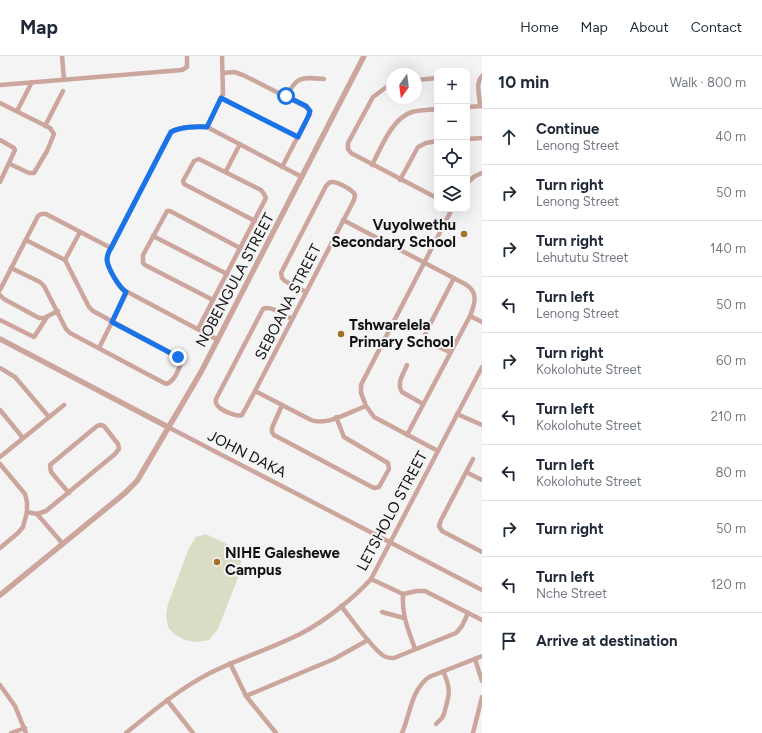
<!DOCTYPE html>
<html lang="en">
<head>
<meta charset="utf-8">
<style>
	body { margin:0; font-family:Figtree,sans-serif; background:#f6f6f7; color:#1f2937 }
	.controls { position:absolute; right:12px; top:12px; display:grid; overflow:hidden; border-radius:8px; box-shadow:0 4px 16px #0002 }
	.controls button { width:36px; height:36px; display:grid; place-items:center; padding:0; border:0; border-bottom:1px solid #e0e1e3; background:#fff; color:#1f2937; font:20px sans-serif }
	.compass { position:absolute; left:386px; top:12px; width:36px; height:36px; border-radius:50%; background:#fff; box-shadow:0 4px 16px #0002; rotate:194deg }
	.stop { position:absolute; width:12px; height:12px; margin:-9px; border:3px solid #1a73e8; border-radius:50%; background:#fff }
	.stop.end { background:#1a73e8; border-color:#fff; box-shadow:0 1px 4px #0008 }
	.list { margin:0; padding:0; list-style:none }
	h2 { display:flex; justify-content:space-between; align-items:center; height:52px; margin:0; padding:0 16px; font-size:17px }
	h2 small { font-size:13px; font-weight:400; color:#747a83 }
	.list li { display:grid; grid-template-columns:26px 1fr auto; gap:12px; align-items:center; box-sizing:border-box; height:56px; padding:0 16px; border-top:1px solid #e0e1e3 }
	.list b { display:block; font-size:15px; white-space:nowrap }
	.list p { margin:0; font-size:13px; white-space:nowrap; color:#747a83 }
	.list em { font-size:13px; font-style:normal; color:#747a83 }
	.icon { flex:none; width:22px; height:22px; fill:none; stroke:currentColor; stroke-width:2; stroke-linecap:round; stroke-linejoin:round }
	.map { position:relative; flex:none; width:482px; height:677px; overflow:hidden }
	header { display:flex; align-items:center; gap:24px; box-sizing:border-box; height:56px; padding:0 20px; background:#fff; border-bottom:1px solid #e0e1e3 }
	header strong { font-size:19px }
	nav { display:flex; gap:22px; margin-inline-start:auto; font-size:14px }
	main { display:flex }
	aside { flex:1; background:#fff }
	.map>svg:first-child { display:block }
</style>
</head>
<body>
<header>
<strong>Map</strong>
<nav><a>Home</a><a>Map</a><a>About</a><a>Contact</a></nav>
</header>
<main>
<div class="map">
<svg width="482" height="677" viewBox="0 0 482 677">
	<rect width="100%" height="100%" fill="#f4f4f5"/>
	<!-- green -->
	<path fill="#dadcc3" d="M206 478 233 491 241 503V514L218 573 209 584 195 586 185 584 174 578 168 571 166 559 168 548 189 492 196 481Z"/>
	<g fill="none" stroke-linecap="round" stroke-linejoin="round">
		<!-- minor -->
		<g stroke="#cca69d" stroke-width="4.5">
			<path d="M62 0 64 24"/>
			<path d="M223 17 234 16 243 19 308 52 310 58 308 61 282 111"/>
			<path d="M416 24 437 22"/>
			<path d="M392 27 373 41 348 87V93L351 97 437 142"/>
			<path d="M0 29 182 14 187 11V0"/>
			<path d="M286 41C297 20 301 21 324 23"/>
			<path d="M221 42 298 81"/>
			<path d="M0 47 50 72 54 78 47 95 34 117H29L10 108"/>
			<path d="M480 50C480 41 475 27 482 20"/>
			<path d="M467 51 482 50"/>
			<path d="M17 55 32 26"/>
			<path d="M45 70 63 35"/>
			<path d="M207 71 223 38 222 0"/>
			<path d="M467 83 482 82"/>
			<path d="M0 84 14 92 15 94 0 126"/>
			<path d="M372 109C381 92 392 62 412 56 419 54 429 54 437 53"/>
			<path d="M226 115 240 88"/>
			<path d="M400 124 418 91 426 87 437 85"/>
			<path d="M467 127 475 120 482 117"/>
			<path d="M343 164 465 228C479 236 475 248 470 260L407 379"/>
			<path d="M153 180 227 218"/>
			<path d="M65 204 80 176"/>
			<path d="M11 212 40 226 44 230 66 273 70 277 166 328C174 326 179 314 181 306L178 301 93 255 89 251 65 204 26 184"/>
			<path d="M0 234 38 160 41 158H46L111 192"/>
			<path d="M0 239 4 243 39 262H44L58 255"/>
			<path d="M213 244 145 209 143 207V199L166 157 167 155H170L240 192"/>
			<path d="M470 260 482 266"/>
			<path d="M292 263C284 259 271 249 263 253L216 343C216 346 215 346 217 349 220 354 236 361 242 359L255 335 354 144 355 139C353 134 337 125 331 126 328 127 328 128 326 130L281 217 282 222 285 225 306 236"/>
			<path d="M0 264 34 281 47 261"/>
			<path d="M198 273 266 142 264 138 261 134 199 103 194 105 183 125 184 128 255 165"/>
			<path d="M218 284 122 233C117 228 108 211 107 204 107 200 109 195 111 192L168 81C169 80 170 77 171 76 177 71 200 70 207 71L302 121"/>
			<path d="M99 292 127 236"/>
			<path d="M450 296C442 292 428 288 425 278L454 222"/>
			<path d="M407 309C404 317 396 327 402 336L423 348"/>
			<path d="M0 312 15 321 49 361"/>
			<path d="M255 335 311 364C328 370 349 356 366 350"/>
			<path d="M282 349 272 372V376L274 379 370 430 374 432 379 431 389 413 388 407 344 381 336 361"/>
			<path d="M0 354 23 382"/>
			<path d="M457 358 482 369"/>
			<path d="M168 371 482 534"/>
			<path d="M438 395 374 361 366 350 361 337V329L364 323 452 153"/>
			<path d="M0 401 64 349"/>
			<path d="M473 403 441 464 439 470 442 475 482 496"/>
			<path d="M0 408 25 438 27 446V456L23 471 18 477 0 492"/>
			<path d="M466 416 482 424"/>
			<path d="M27 456 37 458 46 455 115 398 119 393 118 388 104 370 101 369 97 370 50 409 51 416 69 437"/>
			<path d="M37 458 63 488"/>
			<path d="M371 523 403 538 417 535H425L482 564"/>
			<path d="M403 538C402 561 408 573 415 593"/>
			<path d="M341 550C351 562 372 593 384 600 387 602 391 602 394 602L456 577 462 570 468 557"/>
			<path d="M382 556 404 562"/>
			<path d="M475 603 482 625"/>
			<path d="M230 607 246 640 276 677"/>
			<path d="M0 629 15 650 26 677"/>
			<path d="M246 640 334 603 368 584"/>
			<path d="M167 644 193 677"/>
			<path d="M436 668 442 662 444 658C449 639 452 634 443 615"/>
			<path d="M11 677 25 672"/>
			<path d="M126 677C153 655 179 633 210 617 240 602 273 592 302 577 325 565 354 542 371 523L482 311"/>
			<path d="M402 677C410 659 411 634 429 621L482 600"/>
			<path d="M473 677 482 641"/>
		</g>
		<!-- tertiary -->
		<g stroke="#cca69d" stroke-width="5.5">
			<path d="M0 283 168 371"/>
			<path d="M0 539 125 437 137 425 201 316 364 0"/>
		</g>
	</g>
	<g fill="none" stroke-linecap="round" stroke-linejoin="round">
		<!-- route -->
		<path stroke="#1a73e8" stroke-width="5" d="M178 301 112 266 126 236C119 231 108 213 107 204 107 199 109 195 111 192L171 76C180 71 197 70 207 71L221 42 298 81 308 61 310 55 306 50 286 40"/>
	</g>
	<!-- markers -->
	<g fill="#a56f2a" stroke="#f4f4f5" stroke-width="1.5">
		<circle cx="464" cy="178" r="4"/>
		<circle cx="341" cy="278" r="4"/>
		<circle cx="217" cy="506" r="4"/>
	</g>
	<g text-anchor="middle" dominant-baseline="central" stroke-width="4" stroke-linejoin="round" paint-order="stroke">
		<!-- poi labels -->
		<g font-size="15" font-weight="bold" fill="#111" stroke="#f4f4f5" text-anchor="start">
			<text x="456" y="169" text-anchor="end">Vuyolwethu<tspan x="456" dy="17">Secondary School</tspan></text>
			<text x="349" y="269">Tshwarelela<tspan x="349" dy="17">Primary School</tspan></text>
			<text x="225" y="497">NIHE Galeshewe<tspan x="225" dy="17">Campus</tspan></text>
		</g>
		<!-- street labels -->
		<g font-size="15" fill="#111" stroke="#f4f4f5">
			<text transform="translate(235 224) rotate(-62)">NOBENGULA STREET</text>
			<text transform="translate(288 246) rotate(-63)">SEBOANA STREET</text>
			<text transform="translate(247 398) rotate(27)">JOHN DAKA</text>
			<text transform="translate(392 455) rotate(-62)">LETSHOLO STREET</text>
		</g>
	</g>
</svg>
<div class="controls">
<button>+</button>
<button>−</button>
<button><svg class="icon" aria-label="locate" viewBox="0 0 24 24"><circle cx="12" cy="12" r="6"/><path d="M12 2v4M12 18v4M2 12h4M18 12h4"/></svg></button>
<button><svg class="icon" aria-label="layers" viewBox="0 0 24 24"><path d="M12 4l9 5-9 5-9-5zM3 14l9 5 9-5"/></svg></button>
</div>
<svg class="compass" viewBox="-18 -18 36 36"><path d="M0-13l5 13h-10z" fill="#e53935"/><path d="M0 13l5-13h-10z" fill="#747a83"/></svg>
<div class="stop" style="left:286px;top:40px"></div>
<div class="stop end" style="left:178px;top:301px"></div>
</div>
<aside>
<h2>10 min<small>Walk · 800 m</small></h2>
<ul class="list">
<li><svg class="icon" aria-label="ahead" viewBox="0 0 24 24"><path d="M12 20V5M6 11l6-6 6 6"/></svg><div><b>Continue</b><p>Lenong Street</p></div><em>40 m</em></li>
<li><svg class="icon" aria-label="right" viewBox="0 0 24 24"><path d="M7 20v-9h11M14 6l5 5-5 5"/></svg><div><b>Turn right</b><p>Lenong Street</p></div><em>50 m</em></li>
<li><svg class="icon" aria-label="right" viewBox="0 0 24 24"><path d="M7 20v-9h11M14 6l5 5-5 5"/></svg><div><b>Turn right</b><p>Lehututu Street</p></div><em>140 m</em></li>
<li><svg class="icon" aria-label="left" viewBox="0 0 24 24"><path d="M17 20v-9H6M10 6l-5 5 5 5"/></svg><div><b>Turn left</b><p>Lenong Street</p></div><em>50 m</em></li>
<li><svg class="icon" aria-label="right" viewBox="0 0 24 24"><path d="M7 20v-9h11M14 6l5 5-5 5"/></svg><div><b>Turn right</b><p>Kokolohute Street</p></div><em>60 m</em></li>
<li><svg class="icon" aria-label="left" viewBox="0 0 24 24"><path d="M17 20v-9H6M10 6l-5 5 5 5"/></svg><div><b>Turn left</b><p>Kokolohute Street</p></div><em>210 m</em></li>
<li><svg class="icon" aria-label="left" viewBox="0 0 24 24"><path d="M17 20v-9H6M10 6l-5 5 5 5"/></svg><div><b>Turn left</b><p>Kokolohute Street</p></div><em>80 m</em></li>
<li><svg class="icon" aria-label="right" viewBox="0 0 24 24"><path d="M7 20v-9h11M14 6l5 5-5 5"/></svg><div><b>Turn right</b></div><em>50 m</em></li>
<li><svg class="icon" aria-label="left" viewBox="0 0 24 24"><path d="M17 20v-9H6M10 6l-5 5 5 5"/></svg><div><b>Turn left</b><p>Nche Street</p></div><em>120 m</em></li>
<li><svg class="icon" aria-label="arrive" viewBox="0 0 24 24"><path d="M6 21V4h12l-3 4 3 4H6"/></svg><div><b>Arrive at destination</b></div></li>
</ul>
</aside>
</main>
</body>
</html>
